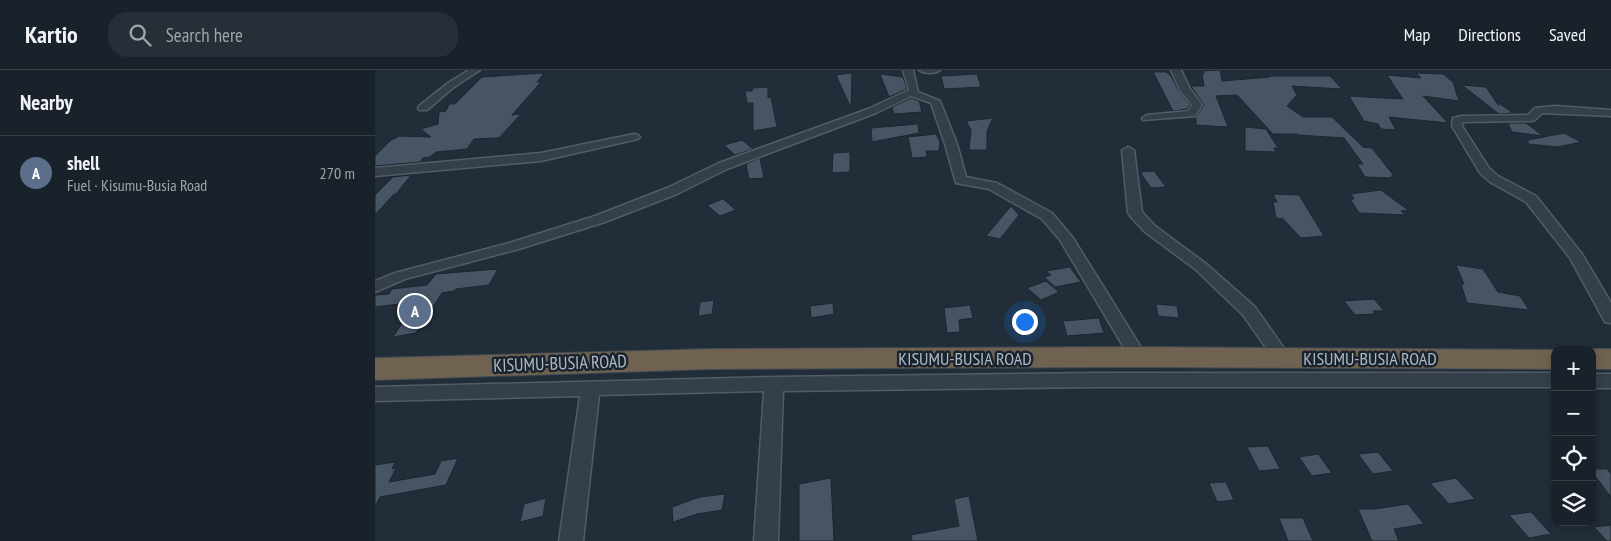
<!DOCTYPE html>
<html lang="en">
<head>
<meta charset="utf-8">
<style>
	body { margin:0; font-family:"PT Sans Narrow",sans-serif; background:#262f37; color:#f1f3f6 }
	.controls { position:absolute; right:15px; bottom:15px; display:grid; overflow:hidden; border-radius:10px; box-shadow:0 2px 8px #0003 }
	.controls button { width:45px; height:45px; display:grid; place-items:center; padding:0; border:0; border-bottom:1px solid #373f47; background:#19222b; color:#f1f3f6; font:25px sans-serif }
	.you { position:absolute; left:649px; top:251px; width:18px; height:18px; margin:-12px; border:4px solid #fff; border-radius:50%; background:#1a73e8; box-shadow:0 0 0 8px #1a73e833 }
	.badge { display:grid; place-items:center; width:32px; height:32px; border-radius:50%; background:#d93025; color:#fff; font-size:16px; font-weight:700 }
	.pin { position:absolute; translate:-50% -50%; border:2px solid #fff; box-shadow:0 1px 5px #0006 }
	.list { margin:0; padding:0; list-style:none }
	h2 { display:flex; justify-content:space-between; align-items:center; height:65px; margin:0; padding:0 20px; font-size:21px }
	h2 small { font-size:16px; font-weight:400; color:#9fa4a9 }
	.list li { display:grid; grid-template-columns:32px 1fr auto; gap:15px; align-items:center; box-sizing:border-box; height:75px; padding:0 20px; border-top:1px solid #373f47 }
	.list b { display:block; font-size:19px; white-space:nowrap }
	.list p { margin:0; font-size:16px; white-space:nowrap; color:#9fa4a9 }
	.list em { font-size:16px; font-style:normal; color:#9fa4a9 }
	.icon { flex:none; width:28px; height:28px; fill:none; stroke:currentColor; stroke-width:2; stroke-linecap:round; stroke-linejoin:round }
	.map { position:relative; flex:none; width:1236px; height:471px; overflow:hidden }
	header { display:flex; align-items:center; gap:30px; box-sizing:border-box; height:70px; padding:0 25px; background:#19222b; border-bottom:1px solid #373f47 }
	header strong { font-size:24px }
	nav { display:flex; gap:28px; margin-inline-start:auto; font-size:18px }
	.search { width:350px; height:45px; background:#262f37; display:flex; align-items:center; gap:12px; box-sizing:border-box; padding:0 18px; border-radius:20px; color:#9fa4a9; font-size:19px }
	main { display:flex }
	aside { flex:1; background:#19222b }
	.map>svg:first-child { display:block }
</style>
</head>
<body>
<header>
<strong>Kartio</strong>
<div class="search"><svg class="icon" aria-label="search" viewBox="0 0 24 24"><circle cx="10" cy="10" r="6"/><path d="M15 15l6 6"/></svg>Search here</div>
<nav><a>Map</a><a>Directions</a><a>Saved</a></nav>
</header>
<main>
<aside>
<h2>Nearby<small></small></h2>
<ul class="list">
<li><span class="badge" style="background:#5c6f8a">A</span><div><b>shell</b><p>Fuel · Kisumu-Busia Road</p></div><em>270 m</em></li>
</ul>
</aside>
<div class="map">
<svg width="1236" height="471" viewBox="0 0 1236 471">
	<rect width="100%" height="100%" fill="#212d39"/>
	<!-- building -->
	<g fill="#475463" stroke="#1c2630">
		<path d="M845 0 847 11 895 7 894 6H955L967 19 917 16 922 25 912 36 928 47H957L988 77 997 78 1019 106H1016L1018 108 990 107 982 94H988L969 68 923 65 922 64H898L862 25 841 26 853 57 821 55V47L829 35 816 16H829L827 4H829L828 1Z"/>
		<path d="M778 2H791L796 6 804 21 815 35 812 39 798 41Z"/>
		<path d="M169 3 162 12H166L137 45 146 44 124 68 99 69 92 79 61 82 55 87 48 88 45 92 0 96V86L15 71 24 66 56 67 46 59 63 54 64 42 71 41 74 34H80L107 7Z"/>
		<path d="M477 3 476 38 461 5Z"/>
		<path d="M1041 3 1068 4 1078 12 1084 31 1048 26 1073 53 1014 47 1021 60 1006 59 1003 54 989 51 974 26 1028 29 1012 5 1046 8Z"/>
		<path d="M505 4 528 7 532 19 514 27Z"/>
		<path d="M602 4 606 17 569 19 566 6Z"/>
		<path d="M1087 15 1111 17 1124 36 1121 31 1138 43 1124 44Z"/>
		<path d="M393 17V28L396 27 402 57 378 61V33H372L370 21H377L378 18Z"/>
		<path d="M536 28 544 31 547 42 519 44 517 37Z"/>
		<path d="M618 48 612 61V80H594L596 60 591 51Z"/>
		<path d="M1133 53H1151L1168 66 1137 62Z"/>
		<path d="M543 54 544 63 497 72 496 58Z"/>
		<path d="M870 57 891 59 903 78H899L901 82 870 81Z"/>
		<path d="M1189 63 1206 72 1183 77 1153 74V70Z"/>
		<path d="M561 64 565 72 564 81H551L552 87 537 88 533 67Z"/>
		<path d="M367 70 378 79 360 85 349 75Z"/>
		<path d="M475 82V102L457 103 458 83Z"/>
		<path d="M385 88 389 108 374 109 371 94Z"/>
		<path d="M779 101 791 117 776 118 765 102Z"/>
		<path d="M36 105 21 124 18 125 0 145V125L18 107 9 108Z"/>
		<path d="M1006 120 1033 140 1026 141 1030 145 984 143 975 129H979L976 124Z"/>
		<path d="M898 124 924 125 949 166 926 168 908 149 901 148 898 132H902Z"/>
		<path d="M348 129 361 140 345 146 332 135Z"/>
		<path d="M636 136 644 145 625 169 611 166Z"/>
		<path d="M1081 195 1108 199 1123 222 1145 226 1154 240 1092 233 1086 214H1089Z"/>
		<path d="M695 197 706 212 680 217 669 207 676 205 671 201Z"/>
		<path d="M123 199 114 215 81 219 79 221 67 223 41 263 18 267 41 232 0 237V225L14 224 17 219 52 215 61 204Z"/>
		<path d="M671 211 684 222 666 230 652 218Z"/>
		<path d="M999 229 1009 241H998L1000 244 980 245 969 231Z"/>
		<path d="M339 230 337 244 323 246 325 232Z"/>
		<path d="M458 233 459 244 436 248 435 236Z"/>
		<path d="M781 234 802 236 804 248 783 246Z"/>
		<path d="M595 235 598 248 584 250 585 262 572 263 569 238Z"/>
		<path d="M724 248 729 263 692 266 688 251Z"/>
		<path d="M893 376 905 399 884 401 872 377Z"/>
		<path d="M1003 382 1018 401 998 404 983 384Z"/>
		<path d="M943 384 957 403 937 406 924 387Z"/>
		<path d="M83 388 71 415 5 427 0 437V395L20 392 17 399 21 398 14 412 60 404 66 391Z"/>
		<path d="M1217 399H1232L1236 404V427L1217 402Z"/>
		<path d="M456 408 459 471H424V414Z"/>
		<path d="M1081 408 1100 429 1074 434 1055 413Z"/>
		<path d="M851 412 859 430 842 432 834 413Z"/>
		<path d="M350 424 347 440 322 444 298 452 297 437 325 427Z"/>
		<path d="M594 426 603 471H537L536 465 584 456 579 429Z"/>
		<path d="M171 428 168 446 145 452 149 434Z"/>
		<path d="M1033 434 1049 454 1019 459 1024 471H997L983 439H999Z"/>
		<path d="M1156 442 1176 464 1154 468 1134 445Z"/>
		<path d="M904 448H928L938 471H913Z"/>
		<path d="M1236 455V471H1232L1219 457Z"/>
	</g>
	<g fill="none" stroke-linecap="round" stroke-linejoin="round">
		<!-- street casing -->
		<g stroke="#525c67" stroke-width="3">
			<g id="street">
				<path d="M94 0H105L79 17 52 40H44L43 38 44 36 73 13Z"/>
				<path d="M528 0H538L543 22 565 31 582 74 591 107 622 113 677 143 698 168 772 287 769 291 763 293 757 291 685 170 667 149 614 119 581 113 570 74 556 33 536 26 501 43 352 99 302 124 230 152 144 179 30 209 0 222V211L20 203 134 173 220 146 292 118 344 93 493 39 534 20Z"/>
				<path d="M544 0H565C560 4 549 4 544 0Z"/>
				<path d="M796 0H806L815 19 827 35 820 46 768 50 767 48 772 45 813 41 817 35 805 20Z"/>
				<path d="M1180 36 1236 40V46L1167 43 1160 50 1156 51 1087 52V56L1114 98 1123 106 1161 126 1207 184 1236 233V253L1230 252 1195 188 1151 132 1115 112 1105 103 1077 56 1078 48 1086 46 1153 45 1160 38Z"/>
				<path d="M259 64 263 65 265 67 263 69 166 91 0 106V98L166 83Z"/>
				<path d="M753 77 759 80 767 142 780 156 830 193 880 237 913 284 916 288 913 292 907 294 901 292 868 245 820 199 770 162 755 146 753 143 747 80Z"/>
				<path d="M723 303H1180V317H723L408 321 403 471H379L389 321 224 325 208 471H184L205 326 0 331V317L399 307Z"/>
				<rect x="1217" y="304" width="19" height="14"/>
			</g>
		</g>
		<!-- highway casing -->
		<g stroke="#3f4954" stroke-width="2">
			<g id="highway">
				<path d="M763 277 1184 280H1180V299L763 297 336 299 0 310V288L336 279Z"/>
				<path d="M1217 279H1236V299H1217V280H1213Z"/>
			</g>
		</g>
		<!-- street -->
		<use href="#street" fill="#343f4a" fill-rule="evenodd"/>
		<!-- highway -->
		<use href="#highway" fill="#706251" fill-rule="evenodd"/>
	</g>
	<g text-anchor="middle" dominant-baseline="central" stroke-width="5" stroke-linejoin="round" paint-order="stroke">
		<!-- street labels -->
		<g font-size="18" fill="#afb9c6" stroke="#1a242e">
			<text x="590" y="288">KISUMU-BUSIA ROAD</text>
			<text x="995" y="288">KISUMU-BUSIA ROAD</text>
			<text transform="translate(185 293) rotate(-2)">KISUMU-BUSIA ROAD</text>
		</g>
	</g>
</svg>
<div class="controls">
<button>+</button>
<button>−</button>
<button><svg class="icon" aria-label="locate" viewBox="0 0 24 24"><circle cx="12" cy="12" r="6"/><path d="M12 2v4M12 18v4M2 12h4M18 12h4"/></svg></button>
<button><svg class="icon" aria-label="layers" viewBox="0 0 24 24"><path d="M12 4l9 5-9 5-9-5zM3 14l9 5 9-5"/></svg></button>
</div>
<div class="you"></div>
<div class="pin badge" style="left:40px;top:241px;background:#5c6f8a">A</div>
</div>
</main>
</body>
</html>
